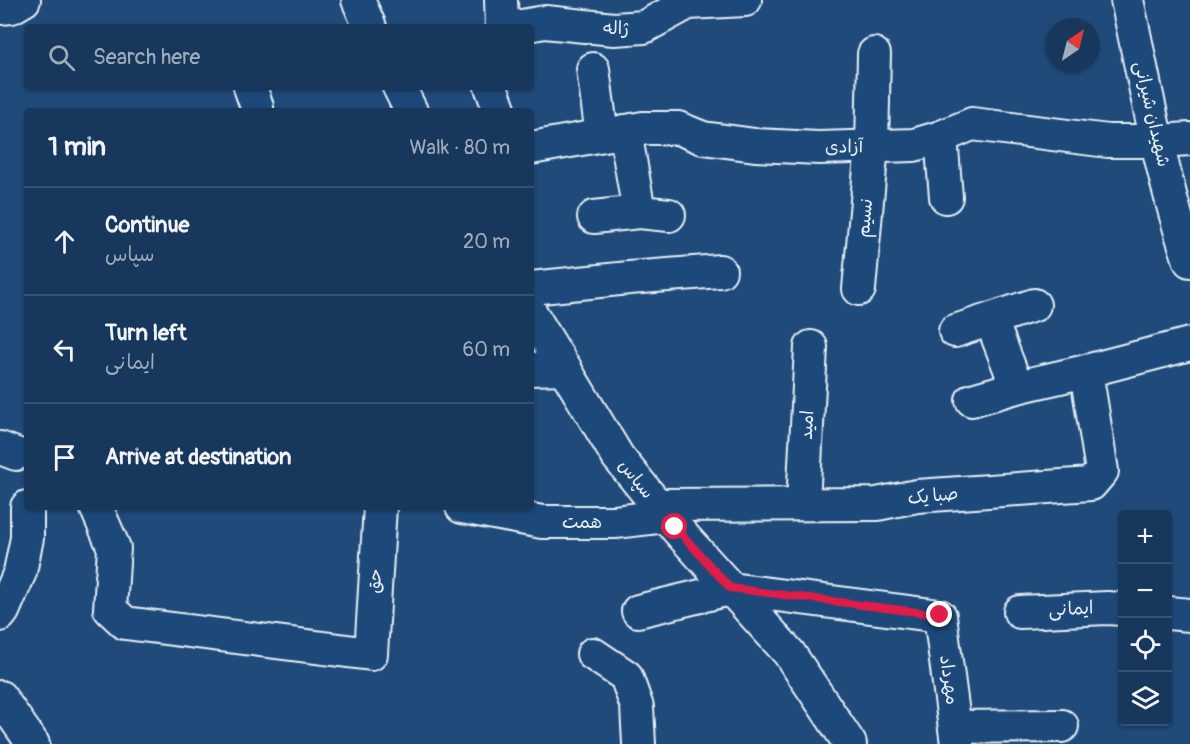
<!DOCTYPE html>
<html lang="en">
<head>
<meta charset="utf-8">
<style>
	body { margin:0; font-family:Pangolin,"Playpen Sans Arabic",sans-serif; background:#244365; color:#f1f3f6 }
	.controls { position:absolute; right:18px; bottom:18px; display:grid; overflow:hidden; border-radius:6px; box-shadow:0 2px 4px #0004 }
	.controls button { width:54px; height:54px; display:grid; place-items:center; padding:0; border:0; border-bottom:2px solid #365272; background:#17385c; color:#f1f3f6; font:30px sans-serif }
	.compass { position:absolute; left:1046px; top:18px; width:54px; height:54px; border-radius:50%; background:#17385c; box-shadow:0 2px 4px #0004; rotate:35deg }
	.stop { position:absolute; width:18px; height:18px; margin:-14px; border:4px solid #e11d48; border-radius:50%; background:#fff }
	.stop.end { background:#e11d48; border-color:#fff; box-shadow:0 2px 6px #0008 }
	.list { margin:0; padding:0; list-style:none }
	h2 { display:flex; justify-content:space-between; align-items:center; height:78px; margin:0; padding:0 24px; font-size:26px }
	h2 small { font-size:20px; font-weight:400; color:#9eacbb }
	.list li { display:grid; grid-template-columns:39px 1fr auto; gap:18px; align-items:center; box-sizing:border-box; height:108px; padding:0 24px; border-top:2px solid #365272 }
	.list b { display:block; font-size:22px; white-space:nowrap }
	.list p { margin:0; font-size:20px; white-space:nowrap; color:#9eacbb }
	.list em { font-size:20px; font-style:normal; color:#9eacbb }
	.icon { flex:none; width:33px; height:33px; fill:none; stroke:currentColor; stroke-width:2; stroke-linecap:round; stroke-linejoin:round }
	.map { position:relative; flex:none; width:1190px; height:744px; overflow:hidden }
	.search { position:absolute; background:#17385c; box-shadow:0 2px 4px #0004; left:24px; top:24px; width:510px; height:66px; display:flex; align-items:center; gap:15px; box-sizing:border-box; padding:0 21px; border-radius:6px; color:#9eacbb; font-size:22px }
	.panel { position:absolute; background:#17385c; box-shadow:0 2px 4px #0004; left:24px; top:108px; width:510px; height:402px; border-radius:6px }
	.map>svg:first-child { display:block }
</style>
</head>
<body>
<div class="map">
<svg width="1190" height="744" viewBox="0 0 1190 744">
	<rect width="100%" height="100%" fill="#1f4a7a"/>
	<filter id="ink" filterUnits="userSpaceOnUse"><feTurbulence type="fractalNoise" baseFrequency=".0167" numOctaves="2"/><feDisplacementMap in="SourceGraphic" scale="12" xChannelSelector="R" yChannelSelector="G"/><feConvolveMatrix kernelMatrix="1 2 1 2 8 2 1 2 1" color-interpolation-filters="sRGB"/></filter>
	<g filter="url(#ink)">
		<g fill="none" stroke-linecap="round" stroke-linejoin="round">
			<!-- minor casing -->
			<g stroke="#e8f1f8" stroke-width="36">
				<g id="minor">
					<path d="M358 0 370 27"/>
					<path d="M501 0 502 27"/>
					<path d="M1127 0C1146 88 1161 176 1190 261"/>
					<path d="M0 8 12 7 24 0"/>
					<path d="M516 27 545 22 614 29 644 27 688 3 745 0"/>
					<path d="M593 69 602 135"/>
					<path d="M250 87 257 107V111"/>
					<path d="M399 87 411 111"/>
					<path d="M491 87 500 111"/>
					<path d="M625 131 639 212"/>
					<path d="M941 137 946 197"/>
					<path d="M531 148 643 128H678L703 138 755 145 819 148 914 145 941 137 972 124 1108 141H1157L1190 139"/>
					<path d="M594 217 639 212 669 215"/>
					<path d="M531 288 629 278 720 271"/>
					<path d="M859 289 872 146 874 54"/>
					<path d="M531 313 618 457 675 527 789 653 850 744"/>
					<path d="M991 320 1017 387"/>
					<path d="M955 331 1034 305"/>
					<path d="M531 369 565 368"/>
					<path d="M972 400 1017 387 1086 371 1190 344"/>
					<path d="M0 448 16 454"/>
					<path d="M803 504 811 347"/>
					<path d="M657 505 877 504 917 496 1091 484 1102 471 1086 371"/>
					<path d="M96 507 114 548 110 609 125 623 371 654 380 507"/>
					<path d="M462 507 542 522H615L666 516"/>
					<path d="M638 611 730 589 940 616 957 744"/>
					<path d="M1020 612 1107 608 1122 609"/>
					<path d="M1168 613 1190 615"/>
					<path d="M0 615 3 611 20 572 27 538V507"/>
					<path d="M593 654 626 676 637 707 639 744"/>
					<path d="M0 697 33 744"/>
					<path d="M955 727 1062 726"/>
				</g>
			</g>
			<!-- minor -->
			<use href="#minor" stroke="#1f4a7a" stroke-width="32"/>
		</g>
	</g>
	<g fill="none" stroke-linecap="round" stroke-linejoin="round" filter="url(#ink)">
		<!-- route -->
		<path stroke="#e11d48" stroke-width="8" d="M675 527 730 588 940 615"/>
	</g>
	<g text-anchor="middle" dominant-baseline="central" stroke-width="5" stroke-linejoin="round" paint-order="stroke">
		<!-- street labels -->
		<g font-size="18" fill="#e8f1f8" stroke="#1f4a7a">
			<text x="616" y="28">ژاله</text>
			<text transform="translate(1152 114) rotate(77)">شهیدان شیرانی</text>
			<text transform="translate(844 147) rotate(-1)">آزادی</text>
			<text transform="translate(865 218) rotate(-85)">نسیم</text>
			<text transform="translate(807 425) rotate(-87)">امید</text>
			<text transform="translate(636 479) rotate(51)">سپاس</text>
			<text transform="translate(933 496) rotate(-6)">صبا یک</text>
			<text x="582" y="522">همت</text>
			<text transform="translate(375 581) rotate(-87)">حق</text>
			<text transform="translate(1071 609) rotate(-3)">ایمانی</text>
			<text transform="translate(949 680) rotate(82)">مهرداد</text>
		</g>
	</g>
</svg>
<div class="controls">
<button>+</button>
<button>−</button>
<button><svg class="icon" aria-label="locate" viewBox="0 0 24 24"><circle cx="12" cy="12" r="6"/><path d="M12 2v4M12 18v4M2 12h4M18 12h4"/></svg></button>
<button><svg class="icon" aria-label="layers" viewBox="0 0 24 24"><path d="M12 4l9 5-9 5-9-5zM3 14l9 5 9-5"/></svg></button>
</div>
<svg class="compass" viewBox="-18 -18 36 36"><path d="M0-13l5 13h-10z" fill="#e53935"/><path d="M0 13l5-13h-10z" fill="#9eacbb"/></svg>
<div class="stop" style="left:675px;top:527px"></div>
<div class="stop end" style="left:940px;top:615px"></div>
<div class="search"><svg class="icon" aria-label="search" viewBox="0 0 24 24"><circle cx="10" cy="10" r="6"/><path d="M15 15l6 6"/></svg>Search here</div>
<section class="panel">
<h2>1 min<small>Walk · 80 m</small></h2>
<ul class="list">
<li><svg class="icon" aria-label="ahead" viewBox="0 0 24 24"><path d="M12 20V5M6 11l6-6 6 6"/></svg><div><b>Continue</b><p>سپاس</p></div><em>20 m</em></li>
<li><svg class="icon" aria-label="left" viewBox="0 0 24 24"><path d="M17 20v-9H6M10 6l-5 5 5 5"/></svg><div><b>Turn left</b><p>ایمانی</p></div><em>60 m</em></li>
<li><svg class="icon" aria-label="arrive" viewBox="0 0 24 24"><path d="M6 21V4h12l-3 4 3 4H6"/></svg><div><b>Arrive at destination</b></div></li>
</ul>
</section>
</div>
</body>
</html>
